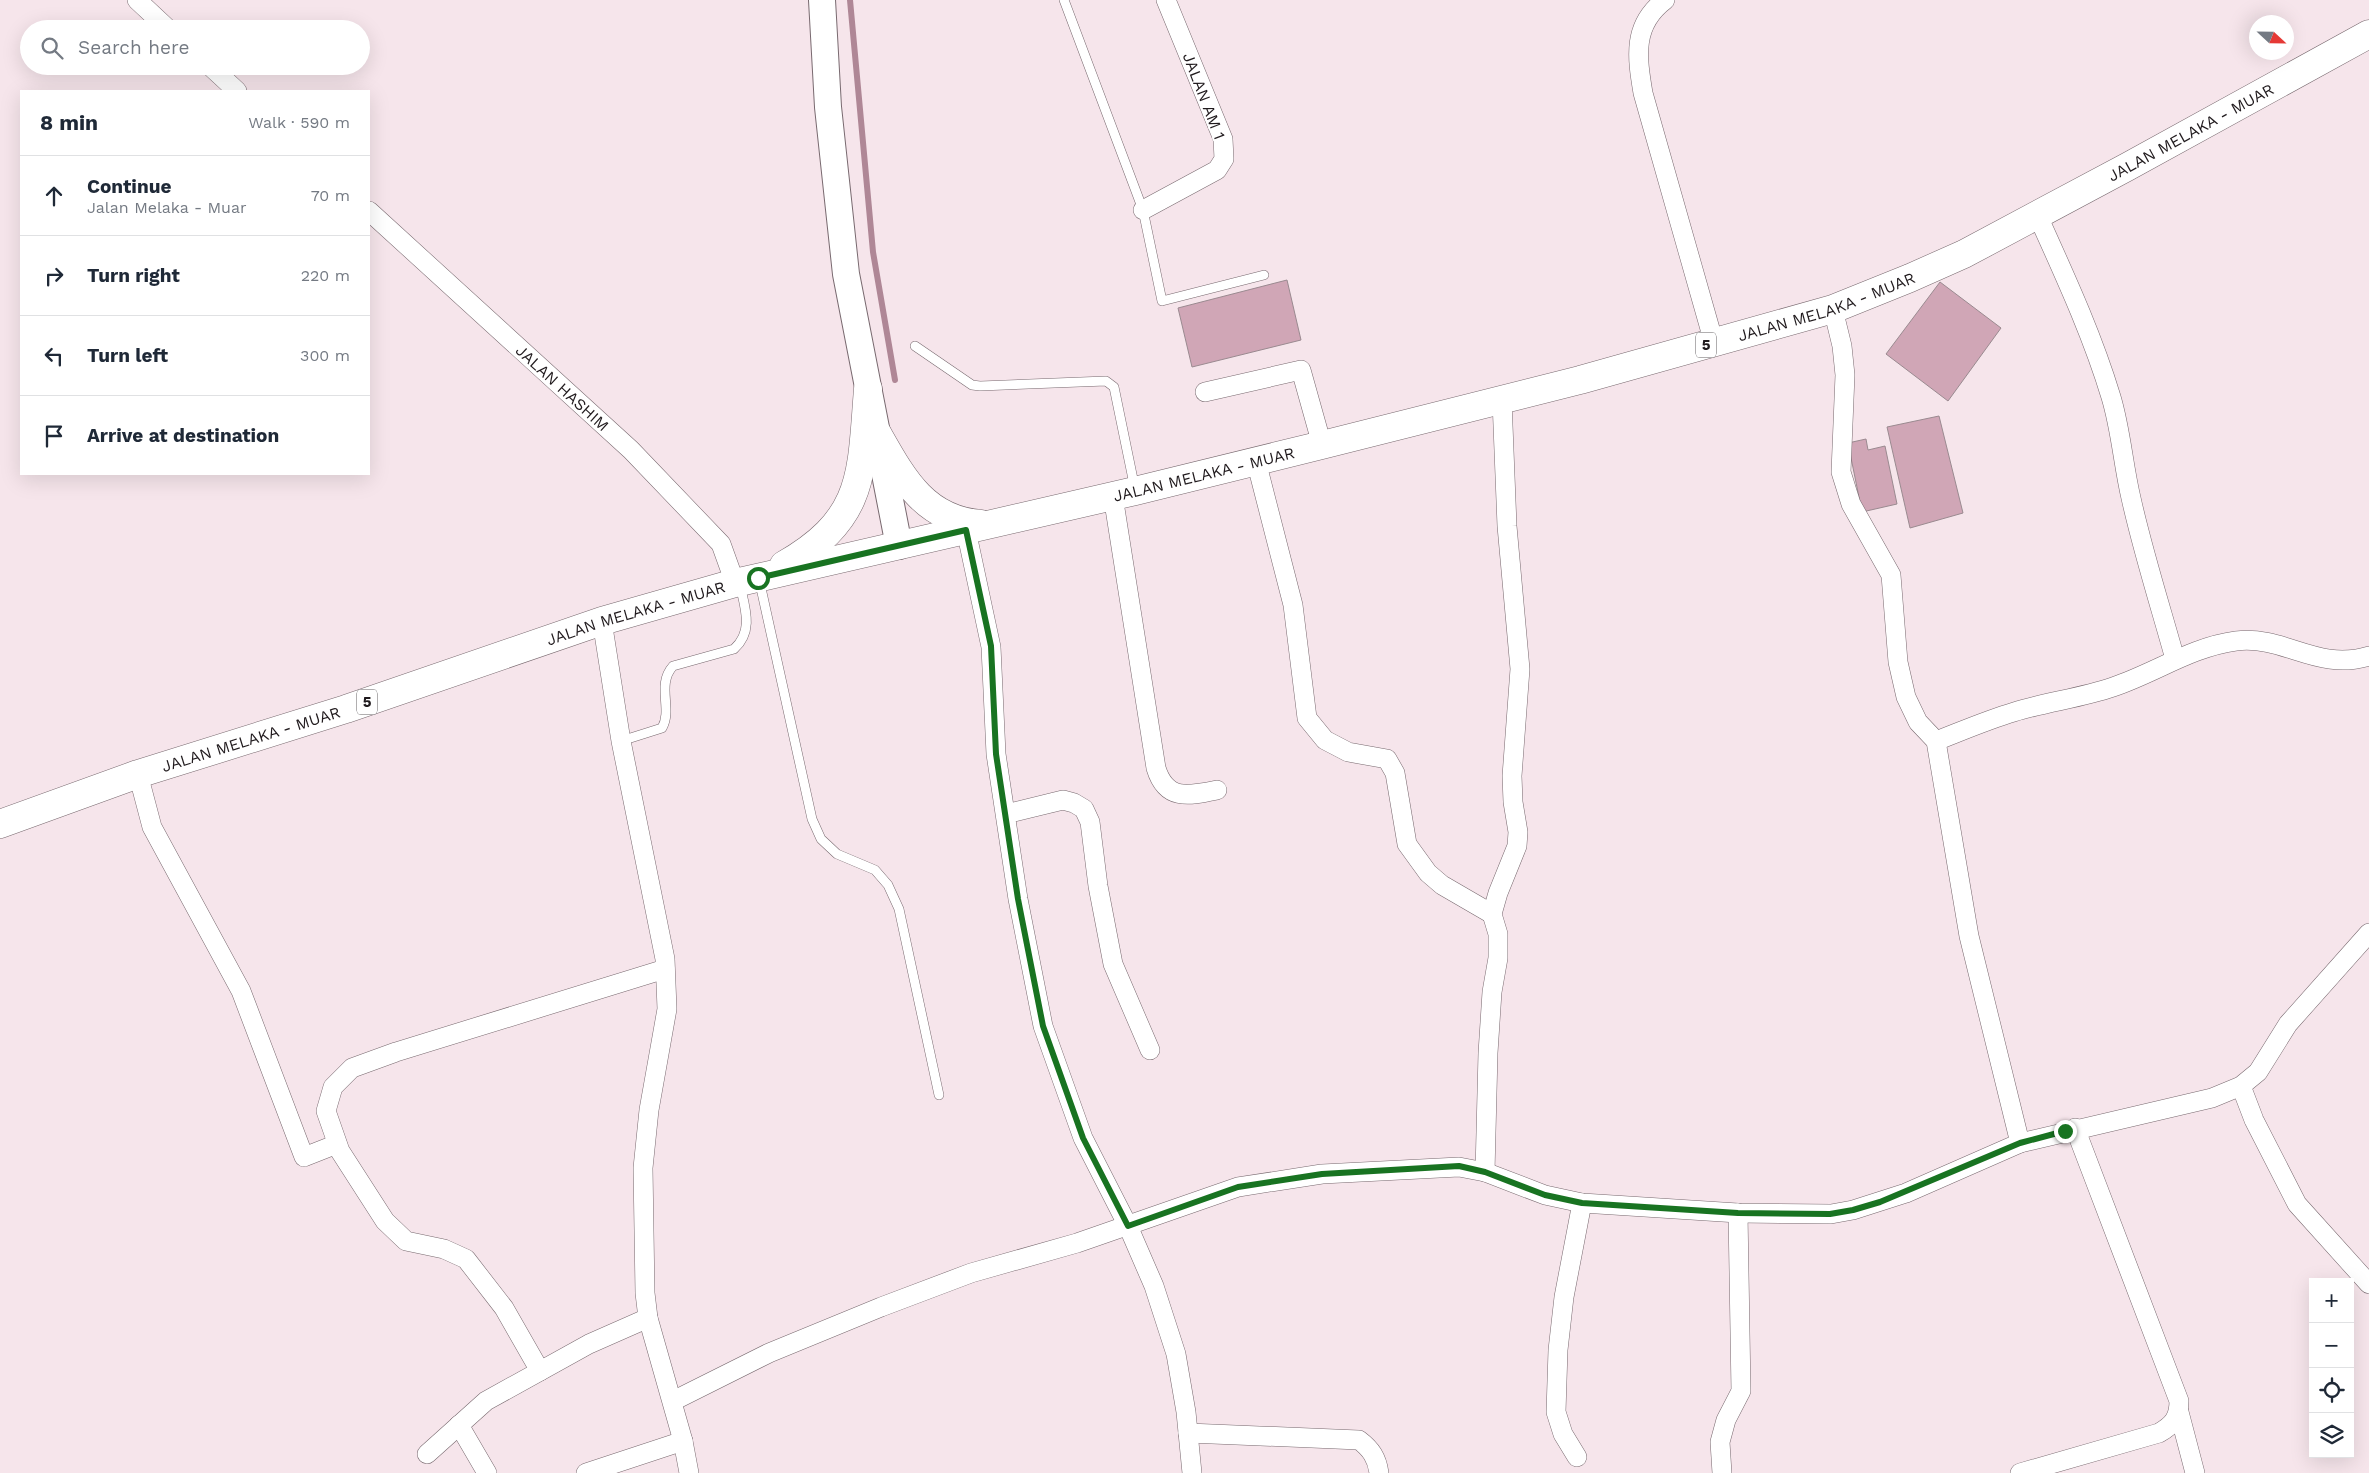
<!DOCTYPE html>
<html lang="en">
<head>
<meta charset="utf-8">
<style>
	body { margin:0; font-family:"Work Sans",sans-serif; background:#f6f6f7; color:#1f2937 }
	.controls { position:absolute; right:15px; bottom:15px; display:grid; overflow:hidden; border-radius:0px; box-shadow:0 5px 20px #0002 }
	.controls button { width:45px; height:45px; display:grid; place-items:center; padding:0; border:0; border-bottom:1px solid #e0e1e3; background:#fff; color:#1f2937; font:25px sans-serif }
	.compass { position:absolute; left:2249px; top:15px; width:45px; height:45px; border-radius:50%; background:#fff; box-shadow:0 5px 20px #0002; rotate:112deg }
	.stop { position:absolute; width:15px; height:15px; margin:-11px; border:4px solid #187321; border-radius:50%; background:#fff }
	.stop.end { background:#187321; border-color:#fff; box-shadow:0 1px 5px #0008 }
	.list { margin:0; padding:0; list-style:none }
	h2 { display:flex; justify-content:space-between; align-items:center; height:65px; margin:0; padding:0 20px; font-size:21px }
	h2 small { font-size:16px; font-weight:400; color:#747a83 }
	.list li { display:grid; grid-template-columns:32px 1fr auto; gap:15px; align-items:center; box-sizing:border-box; height:80px; padding:0 20px; border-top:1px solid #e0e1e3 }
	.list b { display:block; font-size:19px; white-space:nowrap }
	.list p { margin:0; font-size:16px; white-space:nowrap; color:#747a83 }
	.list em { font-size:16px; font-style:normal; color:#747a83 }
	.icon { flex:none; width:28px; height:28px; fill:none; stroke:currentColor; stroke-width:2; stroke-linecap:round; stroke-linejoin:round }
	.map { position:relative; flex:none; width:2369px; height:1473px; overflow:hidden }
	.search { position:absolute; background:#fff; box-shadow:0 5px 20px #0002; left:20px; top:20px; width:350px; height:55px; display:flex; align-items:center; gap:12px; box-sizing:border-box; padding:0 18px; border-radius:28px; color:#747a83; font-size:19px }
	.panel { position:absolute; background:#fff; box-shadow:0 5px 20px #0002; left:20px; top:90px; width:350px; height:385px; border-radius:0px }
	.map>svg:first-child { display:block }
</style>
</head>
<body>
<div class="map">
<svg width="2369" height="1473" viewBox="0 0 2369 1473">
	<rect width="100%" height="100%" fill="#f6e5eb"/>
	<g fill="none" stroke-linecap="round" stroke-linejoin="round">
		<!-- stream -->
		<path stroke="#af8796" stroke-width="6" d="M850 0 873 252 895 380"/>
	</g>
	<!-- building -->
	<g fill="#d0a6b6" stroke="#9a8a90">
		<path d="M1287 280 1301 340 1192 367 1178 308Z"/>
		<path d="M1940 282 2001 328 1948 401 1886 354Z"/>
		<path d="M1939 416 1963 513 1910 528 1887 427Z"/>
		<path d="M1866 439 1868 450 1885 446 1897 504 1862 512 1848 443Z"/>
	</g>
	<g fill="none" stroke-linecap="round" stroke-linejoin="round">
		<!-- service casing -->
		<g stroke="#78696f" stroke-width="10">
			<g id="service">
				<path d="M1064 0 1143 210 1162 301 1264 275"/>
				<path d="M915 346 972 385 980 386 1106 381 1114 387 1135 489"/>
				<path d="M759 579 812 819 821 839 837 854 875 870 888 885 899 909 939 1095"/>
				<path d="M621 741 662 728C673 709 656 685 673 666L734 649C754 631 745 608 740 585"/>
			</g>
		</g>
		<!-- minor casing -->
		<g stroke="#78696f" stroke-width="20">
			<g id="minor">
				<path d="M137 0 168 29"/>
				<path d="M1665 0C1632 25 1637 57 1643 93L1714 343"/>
				<path d="M210 66 237 91"/>
				<path d="M1143 210 1217 170 1224 159 1223 139 1166 0"/>
				<path id="s1" d="M369 211 631 450 721 544 735 583"/>
				<path d="M2037 214C2064 274 2092 334 2111 397 2121 430 2123 464 2131 498 2143 552 2160 605 2175 659"/>
				<path d="M1833 309 1842 346 1845 375 1841 472 1851 504 1891 575 1898 662 1906 697 1918 722 1936 741 1969 936 2020 1143"/>
				<path d="M1205 392 1301 370 1322 445"/>
				<path d="M1256 461 1293 605 1307 718 1325 740 1348 752 1387 759 1395 773 1407 844 1428 873 1442 885 1492 914"/>
				<path d="M1113 496 1156 768C1166 801 1188 796 1217 790"/>
				<path d="M966 530 991 647 996 754 1018 899 1043 1026 1083 1138 1128 1226 1154 1286 1176 1354 1186 1412 1192 1473"/>
				<path d="M602 621 621 741 665 959 667 1009 649 1110 643 1168 645 1293 648 1318 683 1441 689 1473"/>
				<path d="M1936 741C1962 731 1987 720 2014 712 2046 702 2081 698 2113 687 2155 673 2191 647 2236 641 2285 635 2317 672 2369 656"/>
				<path d="M138 774 152 827 241 991 304 1157 337 1144"/>
				<path d="M1006 814 1063 800 1074 803 1084 809 1090 822 1098 886 1113 964 1150 1050"/>
				<path d="M2241 1086 2254 1120 2297 1204 2369 1284"/>
				<path d="M1485 1172 1488 1053 1492 992 1498 958V934L1492 914 1498 893 1517 846 1518 832 1513 802 1512 776 1520 669 1507 526 1502 400"/>
				<path d="M540 1371 504 1308 466 1259 444 1249 406 1241 385 1221 340 1151 326 1111 333 1087 352 1068 396 1052 665 969"/>
				<path d="M673 1401 769 1353 881 1307 971 1273 1077 1243 1238 1187 1322 1174 1459 1167 1485 1172 1545 1195 1582 1203 1738 1213 1831 1214 1853 1210 1906 1193 2020 1143 2212 1098 2241 1086 2258 1072 2288 1024 2369 933"/>
				<path d="M2179 1412 2195 1473"/>
				<path d="M459 1425 487 1473"/>
				<path d="M1188 1433 1359 1440C1371 1449 1377 1458 1379 1473"/>
				<path d="M427 1454 486 1401 589 1344 648 1318"/>
				<path d="M1577 1457 1563 1434 1556 1412 1558 1350 1564 1297 1582 1203"/>
				<path d="M586 1473 683 1441"/>
				<path d="M1722 1473 1720 1442 1726 1420 1741 1391 1738 1213"/>
				<path d="M2020 1473 2159 1433C2173 1425 2179 1418 2179 1401L2075 1128"/>
			</g>
		</g>
		<!-- secondary casing -->
		<g stroke="#78696f" stroke-width="28">
			<path id="secondary" d="M822 0 828 107 846 274 899 546"/>
		</g>
		<!-- primary casing -->
		<g stroke="#78696f" stroke-width="29">
			<g id="primary">
				<path d="M877 433C902 477 924 520 981 524"/>
				<path d="M784 565C866 518 861 474 868 389"/>
				<path id="s2" d="M0 824 138 774 346 709 602 621 735 583 1135 491 1322 445 1580 380 1833 309 1910 278 1964 254 2127 167 2369 34"/>
			</g>
		</g>
		<!-- service -->
		<use href="#service" stroke="#fff" stroke-width="9"/>
		<!-- minor -->
		<use href="#minor" stroke="#fff" stroke-width="19"/>
		<!-- secondary -->
		<use href="#secondary" stroke="#fff" stroke-width="26"/>
		<!-- primary -->
		<use href="#primary" stroke="#fff" stroke-width="28"/>
	</g>
	<g fill="none" stroke-linecap="round" stroke-linejoin="round">
		<!-- route -->
		<path stroke="#187321" stroke-width="6" d="M758 578 966 530 991 646 996 754 1018 899 1043 1026 1083 1138 1128 1226 1238 1187 1322 1174 1459 1166 1485 1172 1545 1195 1582 1203 1738 1213 1830 1214 1853 1210 1880 1202 2020 1143 2065 1131"/>
	</g>
	<g text-anchor="middle" dominant-baseline="central" stroke-width="4" stroke-linejoin="round" paint-order="stroke">
		<!-- shield labels -->
		<g fill="#fff" stroke="#635f61" stroke-width="1">
			<rect x="1696" y="332.5" width="20" height="25" rx="4"/>
			<rect x="357" y="689.5" width="20" height="25" rx="4"/>
		</g>
		<g font-size="15" font-weight="bold" fill="#201a1d">
			<text x="1706" y="345">5</text>
			<text x="367" y="702">5</text>
		</g>
		<!-- street labels -->
		<g font-size="16" fill="#201a1d" stroke="#fff">
			<text transform="translate(1204 96) rotate(69)">JALAN AM 1</text>
			<text stroke="none"><textPath href="#s2" startOffset="2305">JALAN MELAKA - MUAR</textPath></text>
			<text stroke="none"><textPath href="#s2" startOffset="1900">JALAN MELAKA - MUAR</textPath></text>
			<text stroke="none"><textPath href="#s1" startOffset="262">JALAN HASHIM</textPath></text>
			<text stroke="none"><textPath href="#s2" startOffset="1255">JALAN MELAKA - MUAR</textPath></text>
			<text stroke="none"><textPath href="#s2" startOffset="670">JALAN MELAKA - MUAR</textPath></text>
			<text stroke="none"><textPath href="#s2" startOffset="265">JALAN MELAKA - MUAR</textPath></text>
		</g>
	</g>
</svg>
<div class="controls">
<button>+</button>
<button>−</button>
<button><svg class="icon" aria-label="locate" viewBox="0 0 24 24"><circle cx="12" cy="12" r="6"/><path d="M12 2v4M12 18v4M2 12h4M18 12h4"/></svg></button>
<button><svg class="icon" aria-label="layers" viewBox="0 0 24 24"><path d="M12 4l9 5-9 5-9-5zM3 14l9 5 9-5"/></svg></button>
</div>
<svg class="compass" viewBox="-18 -18 36 36"><path d="M0-13l5 13h-10z" fill="#e53935"/><path d="M0 13l5-13h-10z" fill="#747a83"/></svg>
<div class="stop" style="left:758px;top:578px"></div>
<div class="stop end" style="left:2065px;top:1131px"></div>
<div class="search"><svg class="icon" aria-label="search" viewBox="0 0 24 24"><circle cx="10" cy="10" r="6"/><path d="M15 15l6 6"/></svg>Search here</div>
<section class="panel">
<h2>8 min<small>Walk · 590 m</small></h2>
<ul class="list">
<li><svg class="icon" aria-label="ahead" viewBox="0 0 24 24"><path d="M12 20V5M6 11l6-6 6 6"/></svg><div><b>Continue</b><p>Jalan Melaka - Muar</p></div><em>70 m</em></li>
<li><svg class="icon" aria-label="right" viewBox="0 0 24 24"><path d="M7 20v-9h11M14 6l5 5-5 5"/></svg><div><b>Turn right</b></div><em>220 m</em></li>
<li><svg class="icon" aria-label="left" viewBox="0 0 24 24"><path d="M17 20v-9H6M10 6l-5 5 5 5"/></svg><div><b>Turn left</b></div><em>300 m</em></li>
<li><svg class="icon" aria-label="arrive" viewBox="0 0 24 24"><path d="M6 21V4h12l-3 4 3 4H6"/></svg><div><b>Arrive at destination</b></div></li>
</ul>
</section>
</div>
</body>
</html>
